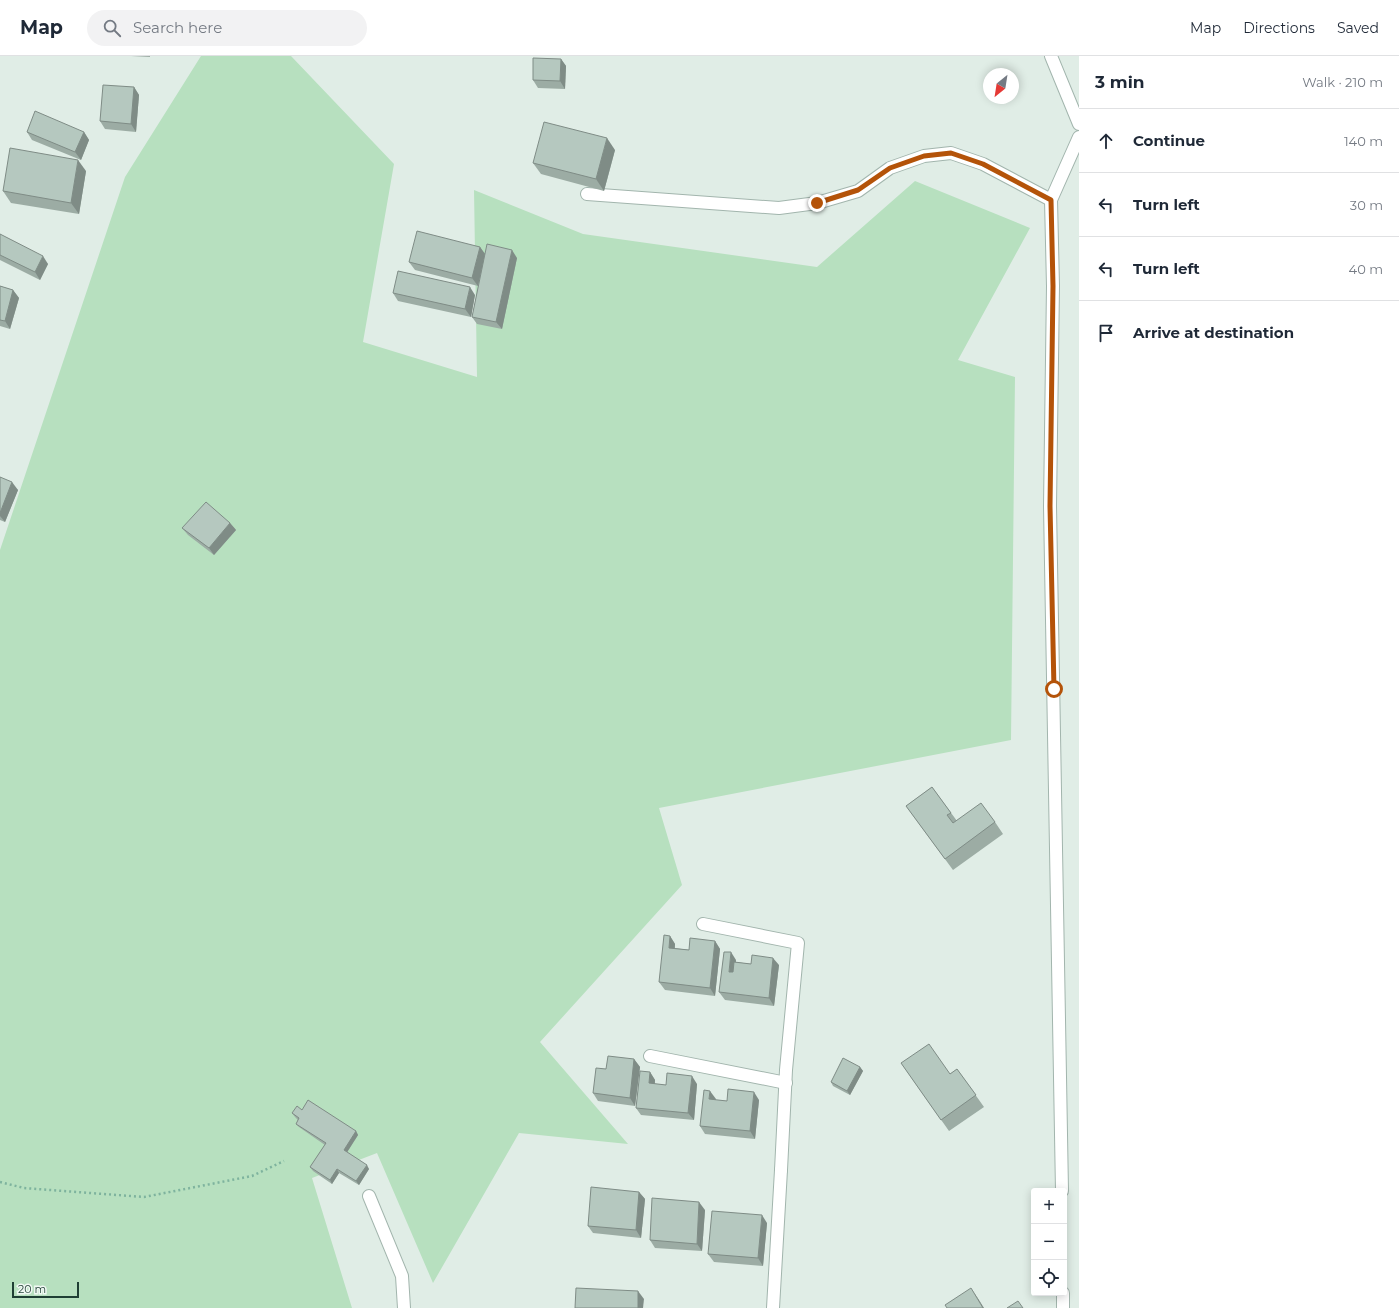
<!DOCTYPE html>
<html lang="en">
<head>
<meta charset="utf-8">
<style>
	body { margin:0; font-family:Montserrat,sans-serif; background:#f2f2f3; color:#1f2937 }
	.controls { position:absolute; right:12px; bottom:12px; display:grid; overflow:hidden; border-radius:4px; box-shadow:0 2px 10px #0003 }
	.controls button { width:36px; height:36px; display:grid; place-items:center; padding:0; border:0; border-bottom:1px solid #e0e1e3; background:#fff; color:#1f2937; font:20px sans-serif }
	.compass { position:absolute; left:983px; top:12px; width:36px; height:36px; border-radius:50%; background:#fff; box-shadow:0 2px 10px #0003; rotate:210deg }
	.scale { position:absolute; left:12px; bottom:10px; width:67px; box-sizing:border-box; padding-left:4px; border:2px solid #1f3f34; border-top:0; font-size:11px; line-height:14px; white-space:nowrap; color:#1f3f34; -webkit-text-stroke:3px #f1f9f4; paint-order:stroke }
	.stop { position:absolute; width:12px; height:12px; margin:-9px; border:3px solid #b45309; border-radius:50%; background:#fff }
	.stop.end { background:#b45309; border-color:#fff; box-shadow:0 1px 4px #0008 }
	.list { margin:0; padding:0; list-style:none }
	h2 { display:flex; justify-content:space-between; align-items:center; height:52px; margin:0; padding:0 16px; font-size:17px }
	h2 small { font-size:13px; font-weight:400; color:#747a83 }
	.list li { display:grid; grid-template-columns:26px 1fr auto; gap:12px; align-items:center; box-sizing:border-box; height:64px; padding:0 16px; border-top:1px solid #e0e1e3 }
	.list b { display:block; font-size:15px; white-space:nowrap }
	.list em { font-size:13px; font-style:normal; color:#747a83 }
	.icon { flex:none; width:22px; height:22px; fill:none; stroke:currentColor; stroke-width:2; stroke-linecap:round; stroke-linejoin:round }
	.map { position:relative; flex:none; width:1079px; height:1252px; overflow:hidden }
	header { display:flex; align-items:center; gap:24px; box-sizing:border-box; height:56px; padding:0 20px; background:#fff; border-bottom:1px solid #e0e1e3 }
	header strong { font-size:19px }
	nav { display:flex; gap:22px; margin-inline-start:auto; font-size:14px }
	.search { width:280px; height:36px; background:#f2f2f3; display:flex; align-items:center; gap:10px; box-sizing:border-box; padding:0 14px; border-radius:22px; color:#747a83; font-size:15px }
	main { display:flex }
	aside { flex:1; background:#fff }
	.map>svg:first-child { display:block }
</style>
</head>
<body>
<header>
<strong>Map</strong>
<div class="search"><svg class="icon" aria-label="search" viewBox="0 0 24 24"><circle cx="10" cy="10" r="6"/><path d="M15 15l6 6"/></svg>Search here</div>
<nav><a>Map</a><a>Directions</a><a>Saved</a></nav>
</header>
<main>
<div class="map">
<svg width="1079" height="1252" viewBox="0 0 1079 1252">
	<rect width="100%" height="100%" fill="#e0ede6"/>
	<!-- green -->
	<path fill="#b7e0bf" d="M201 0H291L394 108 363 286 477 321 474 134 583 178 817 211 915 125 1030 172 958 304 1015 321 1011 684 659 752 682 829 540 986 628 1088 519 1077 433 1227 377 1097 312 1122 352 1252H0V494L125 121Z"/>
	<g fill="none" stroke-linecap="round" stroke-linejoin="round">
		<!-- lane casing -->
		<g stroke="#a2b5ad" stroke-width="14">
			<g id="lane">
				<path d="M369 1140 402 1220 404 1252"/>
				<path d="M773 1252 781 1114"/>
			</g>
		</g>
		<!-- street casing -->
		<g stroke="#a2b5ad" stroke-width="14">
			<g id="street">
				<path d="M1051 0 1079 68"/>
				<path d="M587 138 779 152 817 147 858 135 890 112 924 100 951 97 983 108 1051 144"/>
				<path d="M703 868 798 887 786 1014 781 1114"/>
				<path d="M650 1000 786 1027"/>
				<path d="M1062 1135 1050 450 1053 230 1051 144 1079 81"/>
				<path d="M1063 1237V1252"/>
			</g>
		</g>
		<!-- path -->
		<path stroke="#7eb39e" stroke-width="2.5" stroke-dasharray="2 3" stroke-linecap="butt" d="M0 1126 24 1132 144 1141 252 1120 284 1105"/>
		<!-- lane -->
		<use href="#lane" stroke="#fff" stroke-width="12"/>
		<!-- street -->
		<use href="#street" stroke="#fff" stroke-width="12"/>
	</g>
	<!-- wall -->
	<g fill="#9caca4">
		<path d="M131 0H150V1Z"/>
		<path d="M561 3 566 10 565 33 538 32 533 24Z"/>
		<path d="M134 31 139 39 136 76 105 73 100 65Z"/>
		<path d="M27 76H84L89 84 81 104 32 84Z"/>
		<path d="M615 94 604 135 541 118 533 107Z"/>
		<path d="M86 115 79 158 11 147 3 135Z"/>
		<path d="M0 178 48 208 40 224 0 204Z"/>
		<path d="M480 191 485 198 517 202 502 273 477 268 472 261 484 206 478 230 415 214 409 206Z"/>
		<path d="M0 230 13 234 19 242 10 273 0 270Z"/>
		<path d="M393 237 475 239 471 261 398 245Z"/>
		<path d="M0 421 18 434 5 466 0 464Z"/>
		<path d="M230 467 236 474 214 499 188 479 182 472Z"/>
		<path d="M932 731 957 765 995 766 1003 778 953 814 906 750Z"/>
		<path d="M670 880 675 888V892L689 894 715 885 720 893 715 940 665 934 659 926Z"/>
		<path d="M736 904V906L751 908 779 909 774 950 725 944 719 936Z"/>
		<path d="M634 1003 640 1011 635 1050 598 1045 593 1037 606 1013Z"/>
		<path d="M901 1007 950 1018 957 1013 984 1051 949 1075Z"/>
		<path d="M860 1011 863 1015 850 1039 833 1030 831 1026Z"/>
		<path d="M650 1016 655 1024V1028L666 1029 697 1028 694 1064 641 1059 636 1052Z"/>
		<path d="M716 1043 715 1044 727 1045 759 1044 755 1083 705 1078 700 1070Z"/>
		<path d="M302 1054 356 1075 358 1079 347 1096 369 1113 359 1129 339 1117 332 1128 313 1115 310 1111 325 1089 299 1071 296 1068 298 1064 295 1061 292 1057Z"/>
		<path d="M639 1136 645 1143 641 1182 593 1177 588 1170Z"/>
		<path d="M705 1154 702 1195 655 1192 650 1184Z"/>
		<path d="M767 1167 763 1210 714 1206 708 1198Z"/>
	</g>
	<!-- shaded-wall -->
	<g fill="#7f8c86">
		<path d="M561 3 566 10 565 33 560 25Z"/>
		<path d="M134 31 139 39 136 76 131 68Z"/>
		<path d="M84 76 89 84 81 104 75 96Z"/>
		<path d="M607 82 615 94 604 135 596 123Z"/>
		<path d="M78 104 86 115 79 158 71 147Z"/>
		<path d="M480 191 485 198 478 230 472 222Z"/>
		<path d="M512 194 517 202 502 273 496 266Z"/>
		<path d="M43 200 48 208 40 224 35 216Z"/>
		<path d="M470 231 475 239 471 261 465 253Z"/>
		<path d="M13 234 19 242 10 273 5 265Z"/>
		<path d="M12 426 18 434 5 466 0 460V457Z"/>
		<path d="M230 467 236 474 214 499 209 492Z"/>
		<path d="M670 880 675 888 674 899 669 892Z"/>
		<path d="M715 885 720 893 715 940 710 932Z"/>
		<path d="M731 896 736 904 734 924 729 916Z"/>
		<path d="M773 902 779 909 774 950 769 942Z"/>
		<path d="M634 1003 640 1011 635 1050 630 1042Z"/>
		<path d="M860 1011 863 1015 850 1039 847 1035Z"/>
		<path d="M650 1016 655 1024 654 1035 649 1027Z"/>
		<path d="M692 1020 697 1028 694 1064 688 1057Z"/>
		<path d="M710 1035 716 1043 715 1051 709 1043Z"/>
		<path d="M754 1036 759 1044 755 1083 750 1075Z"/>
		<path d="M356 1075 358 1079 346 1098 344 1094Z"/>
		<path d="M367 1109 369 1113 359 1129 356 1125Z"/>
		<path d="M337 1113 339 1117 332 1128 330 1124Z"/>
		<path d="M639 1136 645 1143 641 1182 636 1174Z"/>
		<path d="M699 1146 705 1154 702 1195 697 1188Z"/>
		<path d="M762 1159 767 1167 763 1210 758 1202Z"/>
		<path d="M971 1232 979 1244 984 1252H983Z"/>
		<path d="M638 1235 644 1243 643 1252H638Z"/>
	</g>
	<!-- building -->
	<g fill="#b5c8bf" stroke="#7f8c86">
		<path d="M533 2 561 3 560 25 533 24Z"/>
		<path d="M103 29 134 31 131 68 100 65Z"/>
		<path d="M35 55 84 76 75 96 27 76Z"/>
		<path d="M544 66 607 82 596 123 533 107Z"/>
		<path d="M10 92 78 104 71 147 3 135Z"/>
		<path d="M417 175 480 191 472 222 409 206Z"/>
		<path d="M0 178 43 200 35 216 0 199Z"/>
		<path d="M487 188 512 194 496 266 472 261Z"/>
		<path d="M398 215 470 231 465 253 393 237Z"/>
		<path d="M0 230 13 234 5 265 0 264Z"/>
		<path d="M0 421 12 426 0 457Z"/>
		<path d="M206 446 230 467 209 492 182 472Z"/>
		<path d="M932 731 951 757 947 759 953 767 981 747 995 766 945 803 906 750Z"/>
		<path d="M664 879 670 880 669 892 689 894 690 882 715 885 710 932 659 926Z"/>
		<path d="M724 896H731L729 916H733L734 906 751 908 752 899 773 902 769 942 719 936Z"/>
		<path d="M929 988 950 1018 957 1013 976 1039 941 1064 901 1007Z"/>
		<path d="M608 1000 634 1003 630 1042 593 1037 596 1012 606 1013Z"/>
		<path d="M843 1002 860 1011 847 1035 831 1026Z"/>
		<path d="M640 1015 650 1016 649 1027 666 1029 667 1017 692 1020 688 1057 636 1052Z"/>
		<path d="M728 1033 754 1036 750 1075 700 1070 704 1034 710 1035 709 1043 727 1045Z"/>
		<path d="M308 1044 356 1075 344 1094 367 1109 356 1125 337 1113 330 1124 310 1111 326 1087 296 1068 299 1062 292 1057 297 1050 302 1054Z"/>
		<path d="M591 1131 639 1136 636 1174 588 1170Z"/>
		<path d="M652 1142 699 1146 697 1188 650 1184Z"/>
		<path d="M712 1155 762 1159 758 1202 708 1198Z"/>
		<path d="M576 1232 638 1235V1252H575Z"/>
		<path d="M971 1232 983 1252H947L945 1249Z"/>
		<path d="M1018 1245 1023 1252H1007Z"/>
	</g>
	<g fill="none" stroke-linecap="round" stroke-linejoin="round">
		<!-- route -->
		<path stroke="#b45309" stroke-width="5" d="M817 147 858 134 890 112 924 100 951 97 983 108 1051 144 1053 230 1050 450 1054 633"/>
	</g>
</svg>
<div class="controls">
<button>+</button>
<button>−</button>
<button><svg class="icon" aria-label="locate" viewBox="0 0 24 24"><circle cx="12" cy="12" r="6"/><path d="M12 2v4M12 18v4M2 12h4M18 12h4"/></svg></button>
</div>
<svg class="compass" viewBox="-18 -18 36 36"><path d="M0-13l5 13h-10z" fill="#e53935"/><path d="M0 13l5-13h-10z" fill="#747a83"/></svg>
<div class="scale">20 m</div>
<div class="stop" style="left:1054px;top:633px"></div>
<div class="stop end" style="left:817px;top:147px"></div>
</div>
<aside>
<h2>3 min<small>Walk · 210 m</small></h2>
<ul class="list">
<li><svg class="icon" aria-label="ahead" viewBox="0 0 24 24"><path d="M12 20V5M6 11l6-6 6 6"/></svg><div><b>Continue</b></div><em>140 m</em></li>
<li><svg class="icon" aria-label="left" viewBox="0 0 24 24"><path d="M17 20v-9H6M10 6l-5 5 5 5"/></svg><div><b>Turn left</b></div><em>30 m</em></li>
<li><svg class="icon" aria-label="left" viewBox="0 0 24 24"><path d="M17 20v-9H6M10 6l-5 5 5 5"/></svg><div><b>Turn left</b></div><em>40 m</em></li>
<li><svg class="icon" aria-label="arrive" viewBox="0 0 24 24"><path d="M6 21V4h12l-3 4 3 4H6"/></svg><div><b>Arrive at destination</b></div></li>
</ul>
</aside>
</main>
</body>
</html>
